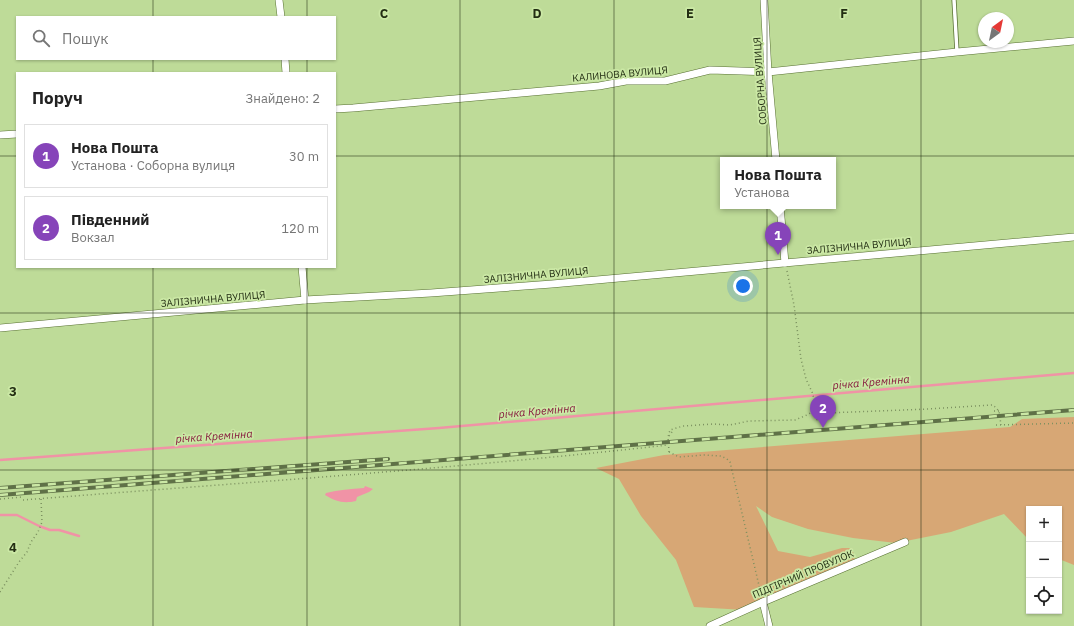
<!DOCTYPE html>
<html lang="uk">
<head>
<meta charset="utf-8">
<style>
	body { margin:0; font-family:"IBM Plex Sans",sans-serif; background:#f6f6f6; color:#222 }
	.controls { position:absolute; right:12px; bottom:12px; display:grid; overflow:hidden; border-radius:0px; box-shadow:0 1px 3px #0004 }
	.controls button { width:36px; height:36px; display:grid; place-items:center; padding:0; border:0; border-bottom:1px solid #e0e0e0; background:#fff; color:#222; font:20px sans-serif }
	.compass { position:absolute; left:978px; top:12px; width:36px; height:36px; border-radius:50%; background:#fff; box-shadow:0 1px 3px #0004; rotate:33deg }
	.you { position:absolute; left:743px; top:286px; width:14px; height:14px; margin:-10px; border:3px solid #fff; border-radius:50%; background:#1a73e8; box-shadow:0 0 0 6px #1a73e833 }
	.badge { display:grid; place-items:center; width:26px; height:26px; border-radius:50%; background:#8644b9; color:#fff; font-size:13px; font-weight:700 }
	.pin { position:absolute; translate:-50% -33px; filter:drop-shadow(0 1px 2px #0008) }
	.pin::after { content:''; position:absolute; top:21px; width:14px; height:12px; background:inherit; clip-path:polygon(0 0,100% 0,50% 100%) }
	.popup { position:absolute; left:720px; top:157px; width:116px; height:52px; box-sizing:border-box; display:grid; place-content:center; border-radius:0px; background:#fff; filter:drop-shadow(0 1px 3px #0005); font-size:13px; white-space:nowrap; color:#767676 }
	.popup b { font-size:15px; color:#222 }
	.popup::after { content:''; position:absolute; left:50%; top:100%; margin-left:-8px; border:8px solid transparent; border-top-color:#fff }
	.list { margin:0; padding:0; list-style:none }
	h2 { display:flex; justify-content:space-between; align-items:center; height:52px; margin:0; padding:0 16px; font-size:17px }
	h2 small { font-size:13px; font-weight:400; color:#767676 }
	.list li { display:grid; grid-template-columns:26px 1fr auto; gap:12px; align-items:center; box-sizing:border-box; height:64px; margin:0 8px 8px; padding:0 8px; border:1px solid #e0e0e0; border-radius:0px }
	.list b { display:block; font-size:15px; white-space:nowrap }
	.list p { margin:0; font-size:13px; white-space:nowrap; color:#767676 }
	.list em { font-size:13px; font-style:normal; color:#767676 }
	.icon { flex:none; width:22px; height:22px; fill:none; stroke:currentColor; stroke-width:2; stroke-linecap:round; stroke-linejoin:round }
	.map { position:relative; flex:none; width:1074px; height:626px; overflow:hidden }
	.search { position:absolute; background:#fff; box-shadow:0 1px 3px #0004; left:16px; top:16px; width:320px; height:44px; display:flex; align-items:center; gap:10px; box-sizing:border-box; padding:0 14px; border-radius:0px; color:#767676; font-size:15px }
	.panel { position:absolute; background:#fff; box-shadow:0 1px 3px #0004; left:16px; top:72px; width:320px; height:196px; border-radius:0px }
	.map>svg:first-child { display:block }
</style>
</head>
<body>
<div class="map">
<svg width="1074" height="626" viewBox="0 0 1074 626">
	<rect width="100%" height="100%" fill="#bedb98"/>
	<!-- green -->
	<path fill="#d7a775" d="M1074 417V565L1059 559V509H1029V540L1004 514 951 532 896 543 853 538 808 529 772 517 756 506 778 551 810 557 842 548H852L855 559 778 596 745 610 694 607 676 560 641 516 619 479 596 468 664 455 1010 427 1022 419Z"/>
	<!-- water -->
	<path fill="#f093a6" d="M365 486 373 489 369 492 357 497 356 501C343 504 335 501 325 495L326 493C338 490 351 489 364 488Z"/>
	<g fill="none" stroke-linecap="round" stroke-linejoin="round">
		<!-- stream -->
		<g stroke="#f093a6" stroke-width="2.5">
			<path d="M0 460 439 428 1074 373"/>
			<path d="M0 515H17L39 526 50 530H59L79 536"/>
		</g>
		<!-- service casing -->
		<g stroke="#577031" stroke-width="5">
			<path id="service" d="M954 0 957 52"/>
		</g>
		<!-- minor casing -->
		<g stroke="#577031" stroke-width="8">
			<g id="minor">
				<path d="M279 0 281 17"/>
				<path d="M764 0 768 72 776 160"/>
				<path d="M285 59 286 73"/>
				<path d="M335 109 353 108 599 86 626 81H665L710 70 768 72 957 52 1074 41"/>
				<path d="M0 135 17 134"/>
				<path d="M780 206 785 263"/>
				<path d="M302 267 305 300"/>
				<path d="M0 328 305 300 431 293 552 284 1074 237"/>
				<path d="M763 602 769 626"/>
				<path d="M710 626 763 602 905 542"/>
			</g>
		</g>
		<!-- path -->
		<g stroke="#7b905f" stroke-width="1.5" stroke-dasharray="1 3" stroke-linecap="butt">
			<path d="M787 271 794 305 801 359 806 379 812 392 817 409V421"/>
			<path d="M994 411H999"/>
			<path d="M996 425 1074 423"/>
			<path d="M669 436 672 432"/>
			<path d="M669 452 668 437 670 430 683 426 713 424 730 425 749 421 795 420 807 415 817 409 827 413 929 409 958 407 993 405 999 411 1001 425"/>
			<path d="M669 452 679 457 704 455 721 456 727 459 730 462 761 594"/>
			<path d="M0 499 22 497"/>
			<path d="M23 500C238 483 454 469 668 445"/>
			<path d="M0 592 19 562 27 552 31 542 38 532 42 522 41 499"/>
		</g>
		<!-- service -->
		<use href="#service" stroke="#fff" stroke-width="3.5"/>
		<!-- minor -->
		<use href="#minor" stroke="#fff" stroke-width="7"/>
		<!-- rail casing -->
		<g stroke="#5f7147" stroke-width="4">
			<g id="rail">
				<path d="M0 488 388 459"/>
				<path d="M0 495 1074 410"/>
			</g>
		</g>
		<!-- rail -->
		<use href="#rail" stroke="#cbe8a5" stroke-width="2.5" stroke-dasharray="8" stroke-linecap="butt"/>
	</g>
	<!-- grid -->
	<path fill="none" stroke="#232e13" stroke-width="1" stroke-opacity="0.55" d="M153 0V17M307 0V17M460 0V626M614 0V626M767 0V626M921 0V626M153 59V73M307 59V73M0 156H17M335 156H1074M153 267V626M307 267V626M0 313H1074M0 470H1074"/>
	<g text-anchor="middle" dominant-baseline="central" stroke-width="3.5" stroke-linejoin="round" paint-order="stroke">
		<!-- street labels -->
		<g font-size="10" fill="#232e13" stroke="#cbe8a5">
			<text transform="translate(620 74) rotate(-5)">КАЛИНОВА ВУЛИЦЯ</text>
			<text transform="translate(760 81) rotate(-94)">СОБОРНА ВУЛИЦЯ</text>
			<text transform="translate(859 246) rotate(-5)">ЗАЛІЗНИЧНА ВУЛИЦЯ</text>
			<text transform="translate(536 275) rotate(-5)">ЗАЛІЗНИЧНА ВУЛИЦЯ</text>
			<text transform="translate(213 299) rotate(-5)">ЗАЛІЗНИЧНА ВУЛИЦЯ</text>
			<text transform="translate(803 574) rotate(-23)">ПІДГІРНИЙ ПРОВУЛОК</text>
		</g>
		<!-- water labels -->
		<g font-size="11" font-style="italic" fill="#85193d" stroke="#cbe8a5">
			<text transform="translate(871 382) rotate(-5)">річка Кремінна</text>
			<text transform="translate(537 411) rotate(-5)">річка Кремінна</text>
			<text transform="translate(214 436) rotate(-4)">річка Кремінна</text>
		</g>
	</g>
	<g font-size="13" text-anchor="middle" font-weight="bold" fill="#232e13" stroke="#cbe8a5" stroke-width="3.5" stroke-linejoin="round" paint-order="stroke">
		<text x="384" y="18">C</text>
		<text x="537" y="18">D</text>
		<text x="690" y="18">E</text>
		<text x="844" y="18">F</text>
		<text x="13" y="396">3</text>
		<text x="13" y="552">4</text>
	</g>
</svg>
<div class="controls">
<button>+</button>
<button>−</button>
<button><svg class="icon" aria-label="locate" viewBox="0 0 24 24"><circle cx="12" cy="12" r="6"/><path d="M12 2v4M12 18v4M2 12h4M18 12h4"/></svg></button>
</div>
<svg class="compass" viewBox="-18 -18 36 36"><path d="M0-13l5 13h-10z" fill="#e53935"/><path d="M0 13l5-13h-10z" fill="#767676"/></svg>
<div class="you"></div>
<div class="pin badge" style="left:778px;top:255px">1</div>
<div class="popup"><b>Нова Пошта</b>Установа</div>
<div class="pin badge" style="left:823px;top:428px">2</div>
<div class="search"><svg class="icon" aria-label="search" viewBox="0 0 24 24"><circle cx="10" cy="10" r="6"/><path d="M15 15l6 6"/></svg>Пошук</div>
<section class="panel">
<h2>Поруч<small>Знайдено: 2</small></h2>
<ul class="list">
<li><span class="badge">1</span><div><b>Нова Пошта</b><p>Установа · Соборна вулиця</p></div><em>30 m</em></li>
<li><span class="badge">2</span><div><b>Південний</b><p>Вокзал</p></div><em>120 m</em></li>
</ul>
</section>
</div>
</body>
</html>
